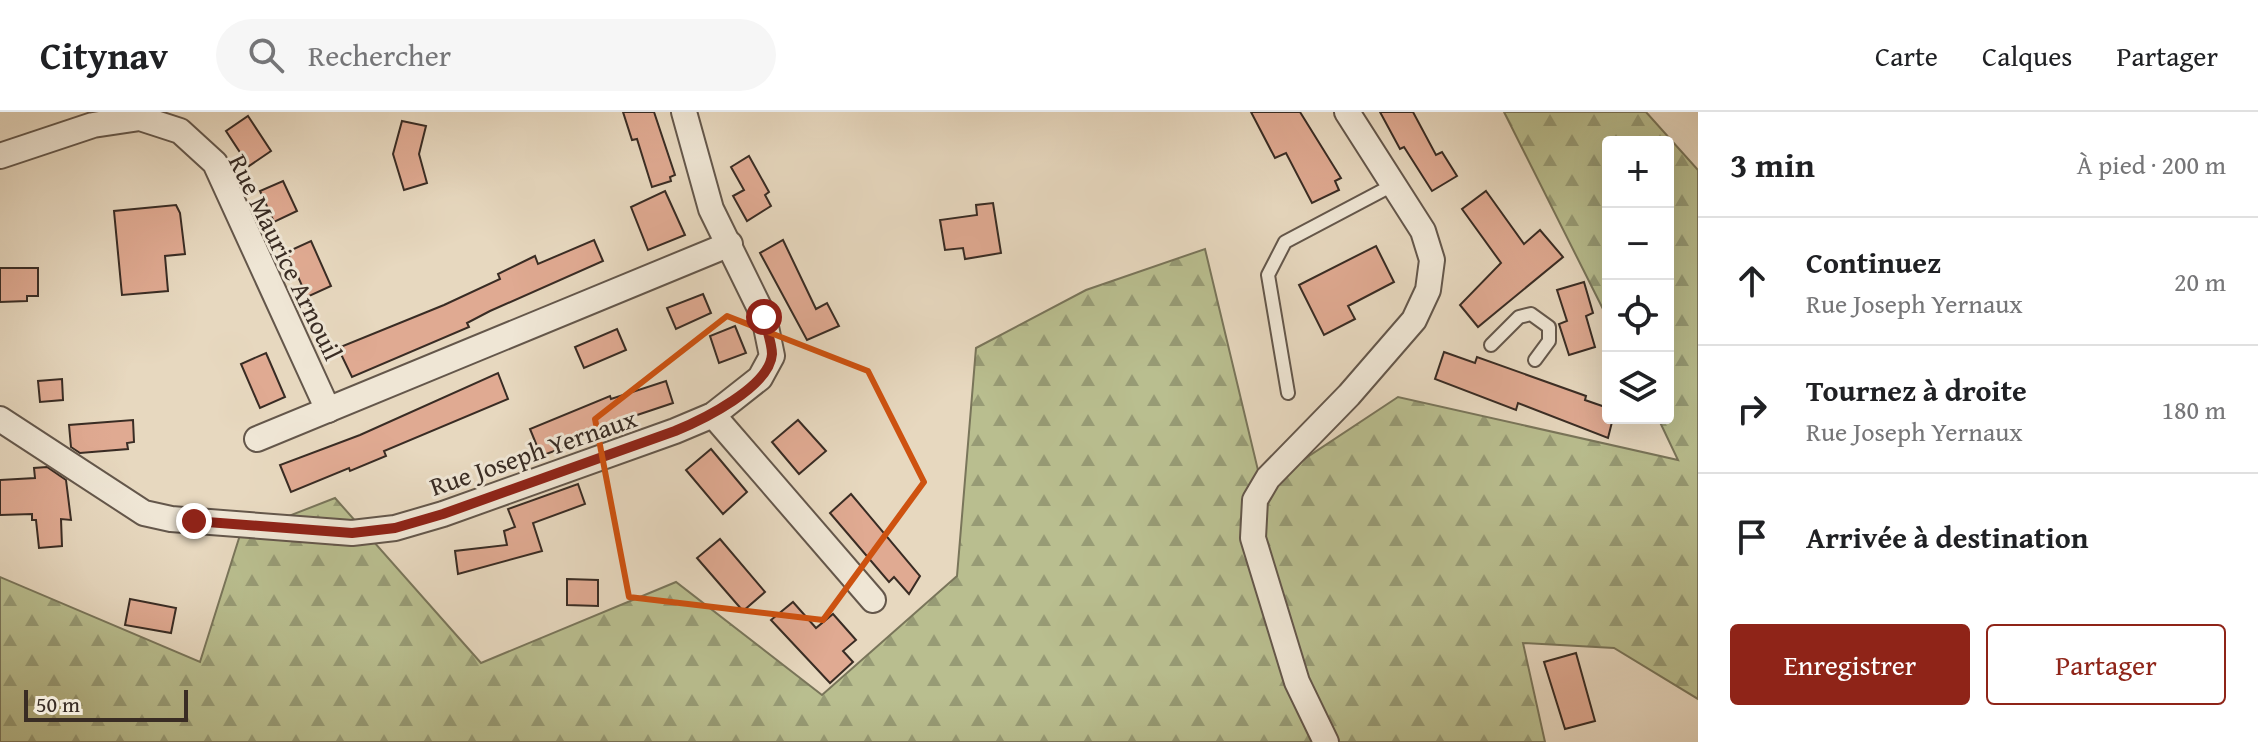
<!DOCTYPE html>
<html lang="fr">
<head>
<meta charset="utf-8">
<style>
	body { margin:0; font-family:"Gentium Book Plus",serif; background:#f6f6f6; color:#202124 }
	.controls { position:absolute; right:24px; top:24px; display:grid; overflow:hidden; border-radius:8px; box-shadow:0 8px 32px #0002 }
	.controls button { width:72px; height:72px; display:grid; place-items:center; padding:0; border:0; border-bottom:2px solid #e0e0e0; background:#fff; color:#202124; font:40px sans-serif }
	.scale { position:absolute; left:24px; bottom:20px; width:164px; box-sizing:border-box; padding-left:8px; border:4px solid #392c24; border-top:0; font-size:22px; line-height:28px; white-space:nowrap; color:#392c24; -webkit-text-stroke:6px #efe6d5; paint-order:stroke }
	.stop { position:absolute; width:24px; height:24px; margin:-18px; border:6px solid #8f2418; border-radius:50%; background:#fff }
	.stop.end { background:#8f2418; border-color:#fff; box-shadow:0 2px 8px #0008 }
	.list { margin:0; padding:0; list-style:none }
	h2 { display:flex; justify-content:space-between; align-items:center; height:104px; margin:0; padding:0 32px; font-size:34px }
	h2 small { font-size:26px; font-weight:400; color:#757577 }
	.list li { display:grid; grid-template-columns:52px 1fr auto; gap:24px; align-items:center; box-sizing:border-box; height:128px; padding:0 32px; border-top:2px solid #e0e0e0 }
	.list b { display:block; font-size:30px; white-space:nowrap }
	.list p { margin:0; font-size:26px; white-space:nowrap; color:#757577 }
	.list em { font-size:26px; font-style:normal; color:#757577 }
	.actions { display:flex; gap:16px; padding:24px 32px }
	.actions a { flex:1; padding:18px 0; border:2px solid #8f2418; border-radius:8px; text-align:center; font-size:28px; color:#8f2418 }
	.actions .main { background:#8f2418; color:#fff }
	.icon { flex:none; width:44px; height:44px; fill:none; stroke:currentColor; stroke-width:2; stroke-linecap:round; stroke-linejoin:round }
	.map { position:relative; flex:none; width:1698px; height:630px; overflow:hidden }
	header { display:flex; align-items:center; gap:48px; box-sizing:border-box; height:112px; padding:0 40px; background:#fff; border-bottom:2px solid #e0e0e0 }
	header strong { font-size:38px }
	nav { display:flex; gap:44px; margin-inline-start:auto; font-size:28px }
	.search { width:560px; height:72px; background:#f6f6f6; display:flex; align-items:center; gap:20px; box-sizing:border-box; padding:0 28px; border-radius:44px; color:#757577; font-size:30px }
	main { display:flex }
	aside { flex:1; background:#fff }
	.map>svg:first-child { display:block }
</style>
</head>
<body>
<header>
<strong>Citynav</strong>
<div class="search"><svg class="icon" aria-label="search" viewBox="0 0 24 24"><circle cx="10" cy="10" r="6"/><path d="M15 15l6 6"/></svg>Rechercher</div>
<nav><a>Carte</a><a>Calques</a><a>Partager</a></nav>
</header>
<main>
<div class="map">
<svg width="1698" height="630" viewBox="0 0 1698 630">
	<defs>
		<pattern id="forest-firs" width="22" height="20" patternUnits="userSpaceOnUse" patternTransform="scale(2)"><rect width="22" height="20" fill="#b9be8f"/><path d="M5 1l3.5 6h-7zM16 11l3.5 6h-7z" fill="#979b75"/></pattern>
	</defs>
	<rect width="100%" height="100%" fill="#e7d8bf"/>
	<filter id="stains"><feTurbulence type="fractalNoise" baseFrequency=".0025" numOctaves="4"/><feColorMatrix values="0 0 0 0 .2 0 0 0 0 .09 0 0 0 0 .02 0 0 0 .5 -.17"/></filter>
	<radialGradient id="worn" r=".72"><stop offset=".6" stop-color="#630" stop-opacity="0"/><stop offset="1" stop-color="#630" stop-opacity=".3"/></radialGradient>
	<!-- forest -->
	<path fill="url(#forest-firs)" stroke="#79755a" stroke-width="2" d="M1504 0H1646L1698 58V587L1614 536 1523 531 1545 630H0V465L200 550 240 423 335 386 481 551 676 470 822 583 957 464 976 236 1086 178 1205 137 1262 375 1398 285 1678 348 1658 306H1668V30H1608V207Z"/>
	<!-- building -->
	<g fill="#e0aa92" stroke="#392c24" stroke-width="2">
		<path d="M623 0H654L675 63 670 65 671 69 652 75 637 27 632 28Z"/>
		<path d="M1251 0H1300L1341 66 1335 69 1339 78 1312 91 1286 41 1275 46Z"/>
		<path d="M1380 0H1413L1436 43 1442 40 1457 64 1432 79 1404 35 1400 37Z"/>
		<path d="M248 4 271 39 249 54 226 19Z"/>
		<path d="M402 9 426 14 419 42 427 71 404 78 393 42Z"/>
		<path d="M749 44 769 80 765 83 771 94 747 109 733 84 744 78 731 55Z"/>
		<path d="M283 69 297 99 274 110 260 79Z"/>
		<path d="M665 79 685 123 648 138 631 95Z"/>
		<path d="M1486 79 1524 132 1540 118 1563 145 1478 215 1460 193 1501 151 1462 97Z"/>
		<path d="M993 91 1001 141 965 147 963 136 945 138 940 108 977 103 976 93Z"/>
		<path d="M176 93 180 101 185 142 165 144 168 179 122 183 114 99Z"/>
		<path d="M594 128 603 149 490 199 467 211 469 215 352 265 338 236 444 193 500 167 498 162 535 144 538 152Z"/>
		<path d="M783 128 816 197 827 191 839 214 807 228 760 141Z"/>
		<path d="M311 129 331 174 307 185 287 140Z"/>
		<path d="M1376 134 1394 170 1348 194 1355 207 1324 223 1299 173Z"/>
		<path d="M0 156H38V184H27V189L0 190Z"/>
		<path d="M1584 170 1593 201 1586 204 1595 235 1569 243 1559 212 1567 209 1557 178Z"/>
		<path d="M703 182 711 201 676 217 667 196Z"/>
		<path d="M735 214 746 241 719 251 710 224Z"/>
		<path d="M617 217 626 238 584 256 575 235Z"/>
		<path d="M1444 240 1475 251 1477 245 1586 284 1585 288 1608 296V306H1613L1608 326 1518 291 1516 298 1435 267Z"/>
		<path d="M266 241 285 285 260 296 241 252Z"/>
		<path d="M498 261 508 287 384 339 386 344 350 359 349 356 291 380 280 353 360 323Z"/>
		<path d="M62 267 63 288 40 290 38 269Z"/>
		<path d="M666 269 673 291 562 328 565 335 541 344 530 317 610 284 611 287Z"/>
		<path d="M133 308 134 330 127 331 128 337 80 341 71 335 69 313Z"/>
		<path d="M798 308 826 339 799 362 772 330Z"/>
		<path d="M711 337 747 380 723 402 686 358Z"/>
		<path d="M47 355 66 368 71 408 61 407 62 434 39 436 36 408H32V402L0 403V368L35 366 34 356Z"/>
		<path d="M578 372 585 392 533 411 542 439 458 462 455 439 507 433 504 419 515 415 508 397Z"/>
		<path d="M851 382 920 464 909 482 894 465 889 470 830 401Z"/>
		<path d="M720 427 765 480 743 499 697 446Z"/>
		<path d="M567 467 598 468V494L567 493Z"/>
		<path d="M130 487 176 496 171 521 125 513Z"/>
		<path d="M793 490 816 516 833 502 856 528 843 539 853 550 830 571 771 508Z"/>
		<path d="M1576 541 1595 609 1565 617 1544 550Z"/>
	</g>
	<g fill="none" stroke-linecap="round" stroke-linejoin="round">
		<!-- service casing -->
		<g stroke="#64574b" stroke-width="16">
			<g id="service">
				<path d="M1491 233 1519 205 1531 202 1549 215V229L1535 248"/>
				<path d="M1288 281 1268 163 1285 130 1391 74"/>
			</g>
		</g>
		<!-- minor casing -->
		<g stroke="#64574b" stroke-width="28">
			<g id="minor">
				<path d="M0 44 93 13 140 6 180 19 215 51 328 298"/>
				<path d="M713 303 873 488"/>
				<path d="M0 307 144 401 171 407 352 421 395 416 443 402 675 319 713 303 760 266 772 244 764 205 711 97 684 0"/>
				<path d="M257 327 730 132"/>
				<path d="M1326 630 1297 570 1253 426 1255 388 1268 366 1349 283 1414 208 1428 178 1432 148 1423 119 1347 0"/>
			</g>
		</g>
		<!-- service -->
		<use href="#service" stroke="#efe6d5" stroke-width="12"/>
		<!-- minor -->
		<use href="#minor" stroke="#efe6d5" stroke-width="24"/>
	</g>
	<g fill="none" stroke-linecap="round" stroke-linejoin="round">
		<!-- route -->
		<path stroke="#8f2418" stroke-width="10" d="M194 409 352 421 395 416 443 402 675 319C702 308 770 275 772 242 772 231 766 216 764 205"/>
	</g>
	<!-- marked area -->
	<path fill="none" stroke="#ce5210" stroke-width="6" stroke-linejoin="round" d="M727 204 868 259 924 370 823 508 629 485 595 307Z"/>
	<g text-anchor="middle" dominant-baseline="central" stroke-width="6" stroke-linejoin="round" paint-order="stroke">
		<!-- street labels -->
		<g font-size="26" fill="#392c24" stroke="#efe6d5">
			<text transform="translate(286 145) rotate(64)">Rue Maurice Arnouil</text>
			<text transform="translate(533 340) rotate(-19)">Rue Joseph Yernaux</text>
		</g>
	</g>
	<rect width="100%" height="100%" filter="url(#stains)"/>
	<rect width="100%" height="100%" fill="url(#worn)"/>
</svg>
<div class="controls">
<button>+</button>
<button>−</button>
<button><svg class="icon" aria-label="locate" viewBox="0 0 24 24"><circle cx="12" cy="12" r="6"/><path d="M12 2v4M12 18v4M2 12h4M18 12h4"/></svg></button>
<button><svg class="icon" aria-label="layers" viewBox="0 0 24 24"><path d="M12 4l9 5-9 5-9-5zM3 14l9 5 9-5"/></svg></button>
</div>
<div class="scale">50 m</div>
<div class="stop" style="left:764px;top:205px"></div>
<div class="stop end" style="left:194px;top:409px"></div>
</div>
<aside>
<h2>3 min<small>À pied · 200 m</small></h2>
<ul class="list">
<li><svg class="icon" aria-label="ahead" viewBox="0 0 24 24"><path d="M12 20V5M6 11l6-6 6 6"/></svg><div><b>Continuez</b><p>Rue Joseph Yernaux</p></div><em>20 m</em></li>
<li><svg class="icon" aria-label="right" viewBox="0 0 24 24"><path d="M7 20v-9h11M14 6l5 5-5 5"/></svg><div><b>Tournez à droite</b><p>Rue Joseph Yernaux</p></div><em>180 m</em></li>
<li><svg class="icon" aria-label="arrive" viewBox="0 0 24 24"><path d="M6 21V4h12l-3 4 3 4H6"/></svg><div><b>Arrivée à destination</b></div></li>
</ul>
<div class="actions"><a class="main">Enregistrer</a><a>Partager</a></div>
</aside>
</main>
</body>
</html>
